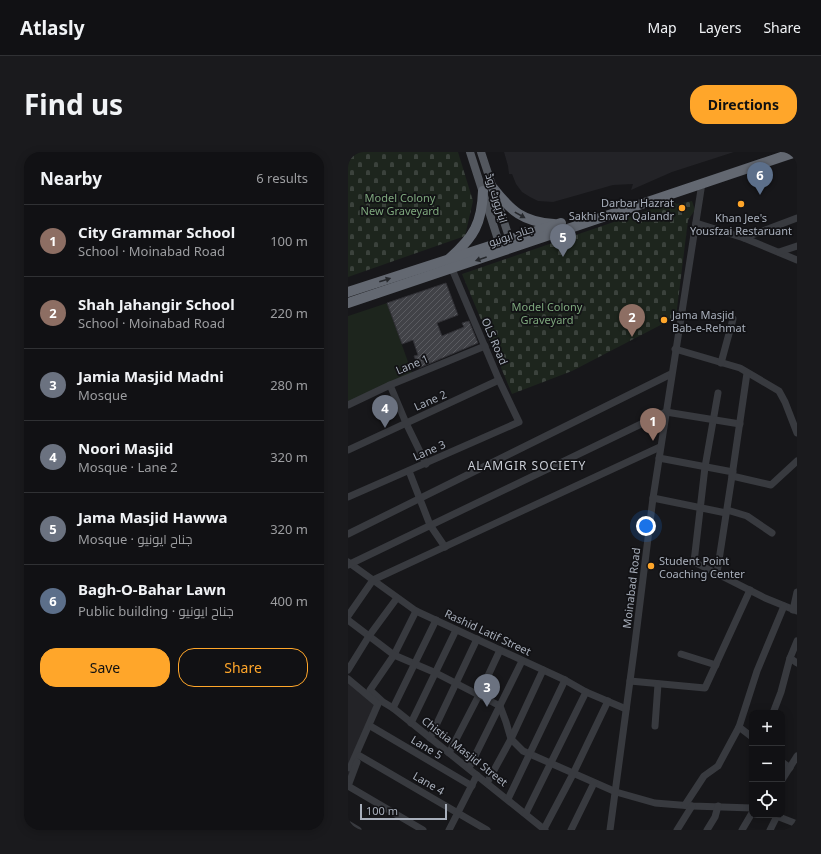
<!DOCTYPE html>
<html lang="en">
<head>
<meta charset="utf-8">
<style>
	body { margin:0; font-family:"Noto Sans",Cairo,sans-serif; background:#1a1a1d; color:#f1f3f6 }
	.controls { position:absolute; right:12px; bottom:12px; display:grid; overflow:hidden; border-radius:8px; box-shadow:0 2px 10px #0003 }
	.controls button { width:36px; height:36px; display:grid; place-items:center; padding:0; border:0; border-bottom:1px solid #303134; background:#111114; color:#f1f3f6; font:20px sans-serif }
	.scale { position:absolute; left:12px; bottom:10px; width:87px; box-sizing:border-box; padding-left:4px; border:2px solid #a8afbb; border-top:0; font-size:11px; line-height:14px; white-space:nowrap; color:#a8afbb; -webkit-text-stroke:3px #121215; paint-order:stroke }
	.you { position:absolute; left:298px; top:374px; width:14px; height:14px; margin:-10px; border:3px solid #fff; border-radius:50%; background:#1a73e8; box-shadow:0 0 0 6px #1a73e833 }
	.badge { display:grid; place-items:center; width:26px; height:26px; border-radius:50%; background:#ffa62a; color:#fff; font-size:13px; font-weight:700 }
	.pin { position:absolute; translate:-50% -33px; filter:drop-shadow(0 1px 2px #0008) }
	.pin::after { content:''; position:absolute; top:21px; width:14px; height:12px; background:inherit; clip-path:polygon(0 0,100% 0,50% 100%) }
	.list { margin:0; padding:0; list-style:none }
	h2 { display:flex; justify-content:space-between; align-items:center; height:52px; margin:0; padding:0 16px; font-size:17px }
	h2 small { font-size:13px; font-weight:400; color:#9c9da0 }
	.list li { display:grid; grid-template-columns:26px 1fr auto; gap:12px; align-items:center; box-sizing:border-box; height:72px; padding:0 16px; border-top:1px solid #303134 }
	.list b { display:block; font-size:15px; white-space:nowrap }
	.list p { margin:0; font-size:13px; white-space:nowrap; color:#9c9da0 }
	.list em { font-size:13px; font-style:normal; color:#9c9da0 }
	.actions { display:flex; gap:8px; padding:12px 16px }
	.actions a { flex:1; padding:9px 0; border:1px solid #ffa62a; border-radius:16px; text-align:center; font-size:14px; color:#ffa62a }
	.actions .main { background:#ffa62a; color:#111 }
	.icon { flex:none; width:22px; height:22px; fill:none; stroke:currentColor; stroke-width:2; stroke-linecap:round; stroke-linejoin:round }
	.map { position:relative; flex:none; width:449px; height:678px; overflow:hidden; border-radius:16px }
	header { display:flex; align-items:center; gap:24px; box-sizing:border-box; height:56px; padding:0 20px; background:#111114; border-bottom:1px solid #303134 }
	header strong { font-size:19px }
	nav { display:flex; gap:22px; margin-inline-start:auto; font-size:14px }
	.intro { display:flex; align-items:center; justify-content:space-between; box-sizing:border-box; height:96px; padding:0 24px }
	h1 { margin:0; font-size:28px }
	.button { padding:10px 18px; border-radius:16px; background:#ffa62a; color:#111; font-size:14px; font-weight:700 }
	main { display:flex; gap:24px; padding:0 24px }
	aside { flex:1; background:#111114; border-radius:16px; box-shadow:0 2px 10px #0003 }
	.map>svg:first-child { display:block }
</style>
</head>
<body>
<header>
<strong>Atlasly</strong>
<nav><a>Map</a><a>Layers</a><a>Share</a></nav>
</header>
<div class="intro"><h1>Find us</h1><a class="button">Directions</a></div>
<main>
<aside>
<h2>Nearby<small>6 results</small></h2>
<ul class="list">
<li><span class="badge" style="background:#8d6e63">1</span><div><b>City Grammar School</b><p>School · Moinabad Road</p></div><em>100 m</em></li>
<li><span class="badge" style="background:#8d6e63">2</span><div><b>Shah Jahangir School</b><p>School · Moinabad Road</p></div><em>220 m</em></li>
<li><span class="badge" style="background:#6b7280">3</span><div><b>Jamia Masjid Madni</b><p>Mosque</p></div><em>280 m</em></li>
<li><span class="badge" style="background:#6b7280">4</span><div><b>Noori Masjid</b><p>Mosque · Lane 2</p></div><em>320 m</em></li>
<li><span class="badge" style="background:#6b7280">5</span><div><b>Jama Masjid Hawwa</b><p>Mosque · جناح ایونیو</p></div><em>320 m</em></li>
<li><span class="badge" style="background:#5c6f8a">6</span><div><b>Bagh-O-Bahar Lawn</b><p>Public building · جناح ایونیو</p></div><em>400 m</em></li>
</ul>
<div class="actions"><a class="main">Save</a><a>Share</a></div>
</aside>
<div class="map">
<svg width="449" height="678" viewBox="0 0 449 678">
	<defs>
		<pattern id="cemetery-stones" width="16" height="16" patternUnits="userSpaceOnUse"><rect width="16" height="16" fill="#1d251d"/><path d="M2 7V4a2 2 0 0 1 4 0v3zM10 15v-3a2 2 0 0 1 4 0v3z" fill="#3b423c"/></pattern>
		<pattern id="building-hatch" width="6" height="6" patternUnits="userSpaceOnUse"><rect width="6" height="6" fill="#414247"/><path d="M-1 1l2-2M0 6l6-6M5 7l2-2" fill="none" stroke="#5a5b60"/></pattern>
	</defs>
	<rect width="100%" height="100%" fill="#17171a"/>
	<!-- built -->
	<g fill="#232327">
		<path d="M156 0H386L324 20 283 38 285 32 265 33 205 50 190 49 182 45 174 40 168 32 164 22H161L160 14Z"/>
		<path d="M0 523 33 551 0 629Z"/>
	</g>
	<!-- green -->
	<path fill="#1d251d" d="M39 151 64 221 0 250V164Z"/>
	<!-- cemetery -->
	<g fill="url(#cemetery-stones)">
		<path d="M0 0H110L125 49 117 84 0 125Z"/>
		<path d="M327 49 328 52 344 49 347 58 340 68 328 165 224 219 164 242 114 122Z"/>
	</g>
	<!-- building -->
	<path fill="url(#building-hatch)" stroke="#313136" d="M98 131 110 163 89 171 94 184 116 175 114 171 121 169 130 191 71 216 66 204 70 203 65 188 54 192 39 151Z"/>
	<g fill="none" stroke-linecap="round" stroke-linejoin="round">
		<!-- minor -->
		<g stroke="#383a3f" stroke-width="7">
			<path d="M348 71 396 86 449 108"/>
			<path d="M396 86 449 66"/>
			<path d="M431 100 449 94"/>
			<path d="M327 197 392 216 431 239 437 250 449 281"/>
			<path d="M373 211 385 167"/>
			<path d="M42 233 58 271 78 312"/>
			<path d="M370 241 357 315 346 410 417 446 449 459"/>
			<path d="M0 253 42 233 137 194"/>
			<path d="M0 298 151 228"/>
			<path d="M311 306 385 320"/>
			<path d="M61 319 82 373 97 395"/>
			<path d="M384 324 423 333 449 309"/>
			<path d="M0 345 171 270 151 228 104 117"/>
			<path d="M305 346 378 361"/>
			<path d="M379 358 399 364 424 381"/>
			<path d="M0 382 323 222"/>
			<path d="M0 410 68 459 217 528 238 540 278 557"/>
			<path d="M0 413 318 260 392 272"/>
			<path d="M369 421 384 324 399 221"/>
			<path d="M445 458 449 440"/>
			<path d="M68 459 46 503 22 538 35 550 45 556 197 678"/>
			<path d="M0 464 25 428 312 295"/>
			<path d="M0 468 46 503 88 521 152 554 158 570 163 587 175 599 268 640 307 651 344 654 404 656"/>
			<path d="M449 489 442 506 449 511"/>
			<path d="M333 502 368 513"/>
			<path d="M0 518 21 484 49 446"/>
			<path d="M0 527 30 552 2 616"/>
			<path d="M282 529 357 536 402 438"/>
			<path d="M45 556 88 468"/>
			<path d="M425 561 433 540 442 506"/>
			<path d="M63 571 108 478"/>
			<path d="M307 574 310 532"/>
			<path d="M24 575 124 634"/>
			<path d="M391 575 404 585"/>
			<path d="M82 586 129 487"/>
			<path d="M101 601 131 543 152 498"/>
			<path d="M12 604 139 678"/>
			<path d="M434 610 442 616"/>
			<path d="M121 616 174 509"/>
			<path d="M434 628 449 604"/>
			<path d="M139 631 163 587 195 518"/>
			<path d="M0 634 9 610"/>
			<path d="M0 634 75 678"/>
			<path d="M160 647 217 528"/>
			<path d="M337 653 356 624 370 614 391 575 409 519 436 454"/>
			<path d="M178 661 238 540"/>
			<path d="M426 663 449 672"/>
			<path d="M0 672 10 678"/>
			<path d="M196 677 225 622 260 549"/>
			<path d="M101 678 129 623"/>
			<path d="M223 678 246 631"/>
			<path d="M262 678 286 499 305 346 354 31"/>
			<path d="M329 678 344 654"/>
			<path d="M359 678 367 665 370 654"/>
			<path d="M394 678 404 661"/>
			<path d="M422 678 429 664"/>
		</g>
		<!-- major -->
		<g stroke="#53575e" stroke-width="8">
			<path d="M122 0 153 97"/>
			<path d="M133 0 162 88"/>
		</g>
		<!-- highway -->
		<g stroke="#636871" stroke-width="10">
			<path d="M145 36C163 59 175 70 206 72"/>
			<path d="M102 106C126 85 134 71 135 39"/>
			<path d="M0 140 213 71"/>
			<path d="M0 151 448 0"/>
		</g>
	</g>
	<!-- one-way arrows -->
	<defs><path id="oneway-solid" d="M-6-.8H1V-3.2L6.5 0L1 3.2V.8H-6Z"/></defs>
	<g fill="#26282c">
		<use href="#oneway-solid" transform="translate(172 63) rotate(29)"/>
		<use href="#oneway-solid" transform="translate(133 107) rotate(161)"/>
		<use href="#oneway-solid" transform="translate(37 128) rotate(-17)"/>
	</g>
	<!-- markers -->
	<g fill="#ffa62a" stroke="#121215" stroke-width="1.5">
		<circle cx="393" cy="52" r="4"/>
		<circle cx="334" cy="56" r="4"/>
		<circle cx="316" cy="168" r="4"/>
		<circle cx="303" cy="414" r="4"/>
	</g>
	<g text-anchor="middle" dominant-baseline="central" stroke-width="3.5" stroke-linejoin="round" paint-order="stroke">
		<!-- park labels -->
		<g font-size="11" fill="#7ea87d" stroke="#121215">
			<text x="52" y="45">Model Colony<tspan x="52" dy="13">New Graveyard</tspan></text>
			<text x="199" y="154">Model Colony<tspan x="199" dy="13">Graveyard</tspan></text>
		</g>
		<!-- street labels -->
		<g font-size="11" fill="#a8afbb" stroke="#121215">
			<text transform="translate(149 46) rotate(73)">ایئرپورٹ روڈ</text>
			<text transform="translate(163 83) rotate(-19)">جناح ایونیو</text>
			<text transform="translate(147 189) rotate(67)">OLS Road</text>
			<text transform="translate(64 212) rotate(-23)">Lane 1</text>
			<text transform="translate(82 248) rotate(-24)">Lane 2</text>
			<text transform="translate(81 298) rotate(-24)">Lane 3</text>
			<text transform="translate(283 436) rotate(-83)">Moinabad Road</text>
			<text transform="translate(140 480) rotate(25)">Rashid Latif Street</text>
			<text transform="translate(79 595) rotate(31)">Lane 5</text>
			<text transform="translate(117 599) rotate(38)">Chistia Masjid Street</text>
			<text transform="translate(81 631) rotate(30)">Lane 4</text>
		</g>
		<!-- poi labels -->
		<g font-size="11" fill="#a8afbb" stroke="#121215" text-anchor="start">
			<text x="326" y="50" text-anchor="end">Darbar Hazrat<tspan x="326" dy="13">Sakhi Srwar Qalandr</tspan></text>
			<text x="393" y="65" text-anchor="middle">Khan Jee's<tspan x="393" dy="13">Yousfzai Restaruant</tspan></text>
			<text x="324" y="162">Jama Masjid<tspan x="324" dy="13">Bab-e-Rehmat</tspan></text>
			<text x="311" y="408">Student Point<tspan x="311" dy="13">Coaching Center</tspan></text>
		</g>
		<!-- neighbourhood labels -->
		<g font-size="12" letter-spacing="1" fill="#caced6" stroke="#121215">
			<text x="179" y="313">ALAMGIR SOCIETY</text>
		</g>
	</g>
</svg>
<div class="controls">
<button>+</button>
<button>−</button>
<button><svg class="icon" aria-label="locate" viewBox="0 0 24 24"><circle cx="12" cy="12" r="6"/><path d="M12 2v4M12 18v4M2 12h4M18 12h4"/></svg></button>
</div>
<div class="scale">100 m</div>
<div class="you"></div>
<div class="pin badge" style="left:305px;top:289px;background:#8d6e63">1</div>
<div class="pin badge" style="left:284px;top:185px;background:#8d6e63">2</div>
<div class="pin badge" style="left:139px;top:555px;background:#6b7280">3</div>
<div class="pin badge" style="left:37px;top:276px;background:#6b7280">4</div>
<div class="pin badge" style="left:215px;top:105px;background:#6b7280">5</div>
<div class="pin badge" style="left:412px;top:43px;background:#5c6f8a">6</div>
</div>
</main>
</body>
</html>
